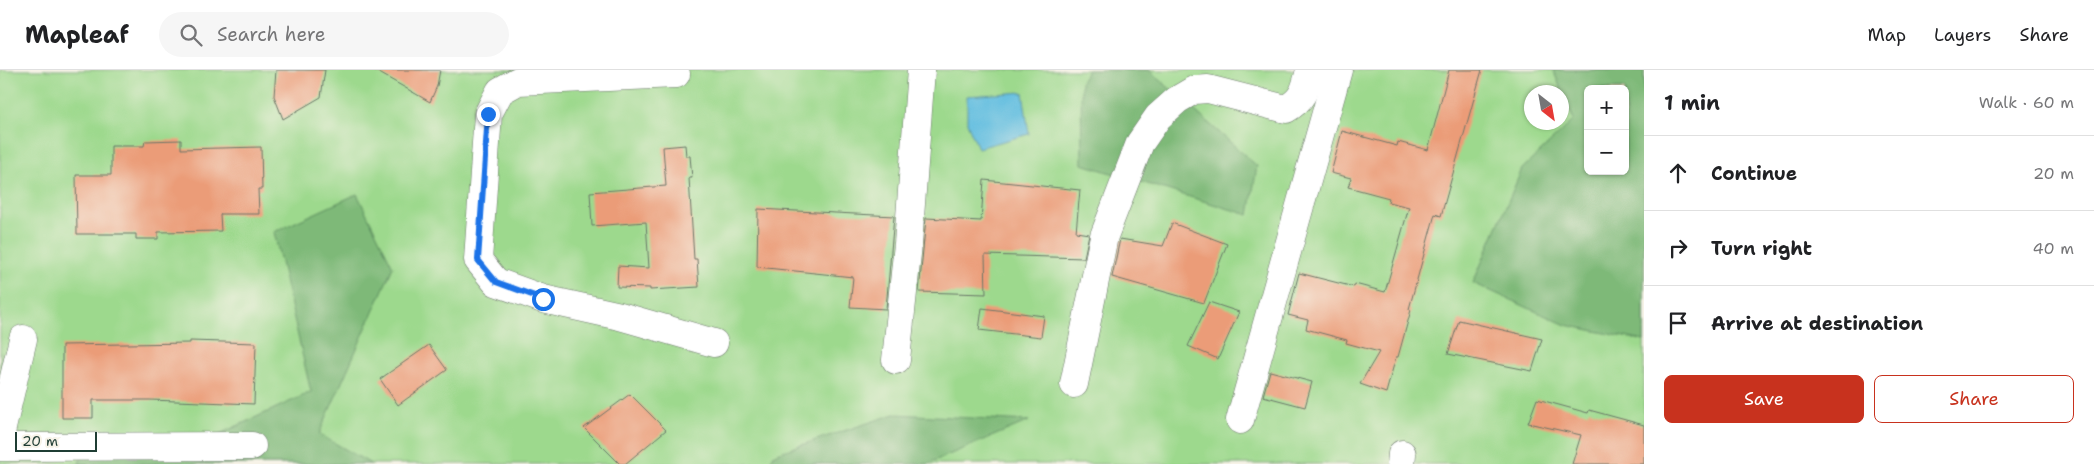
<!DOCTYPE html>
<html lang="en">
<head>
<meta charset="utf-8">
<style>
	body { margin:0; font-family:"Shantell Sans",sans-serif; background:#f6f6f6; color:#202124 }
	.controls { position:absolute; right:15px; top:15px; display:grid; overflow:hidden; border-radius:8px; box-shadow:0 1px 4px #0004 }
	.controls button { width:45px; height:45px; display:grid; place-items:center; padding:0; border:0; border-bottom:1px solid #e0e0e0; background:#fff; color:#202124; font:25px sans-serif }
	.compass { position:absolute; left:1524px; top:15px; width:45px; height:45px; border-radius:50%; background:#fff; box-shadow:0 1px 4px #0004; rotate:149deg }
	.scale { position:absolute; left:15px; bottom:12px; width:82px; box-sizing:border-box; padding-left:5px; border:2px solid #1f3d34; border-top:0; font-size:14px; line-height:18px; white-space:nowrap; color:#1f3d34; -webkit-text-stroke:4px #f7f3e8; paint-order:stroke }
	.stop { position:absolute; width:15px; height:15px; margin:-11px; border:4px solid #1a73e8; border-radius:50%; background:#fff }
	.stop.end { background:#1a73e8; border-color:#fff; box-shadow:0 1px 5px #0008 }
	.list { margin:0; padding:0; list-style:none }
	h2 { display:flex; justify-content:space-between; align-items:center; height:65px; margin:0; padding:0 20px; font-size:21px }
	h2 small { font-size:16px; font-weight:400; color:#757577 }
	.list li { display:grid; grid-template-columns:32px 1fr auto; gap:15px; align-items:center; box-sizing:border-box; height:75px; padding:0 20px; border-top:1px solid #e0e0e0 }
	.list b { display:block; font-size:19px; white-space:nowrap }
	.list em { font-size:16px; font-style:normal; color:#757577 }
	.actions { display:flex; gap:10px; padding:15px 20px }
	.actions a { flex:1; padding:11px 0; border:1px solid #c8321e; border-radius:8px; text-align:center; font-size:18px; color:#c8321e }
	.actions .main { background:#c8321e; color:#fff }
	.icon { flex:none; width:28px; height:28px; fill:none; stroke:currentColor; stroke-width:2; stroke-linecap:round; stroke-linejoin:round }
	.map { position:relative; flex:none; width:1644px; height:394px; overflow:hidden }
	header { display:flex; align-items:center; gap:30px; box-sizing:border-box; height:70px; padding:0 25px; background:#fff; border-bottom:1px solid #e0e0e0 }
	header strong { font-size:24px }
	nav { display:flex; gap:28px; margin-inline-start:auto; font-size:18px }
	.search { width:350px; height:45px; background:#f6f6f6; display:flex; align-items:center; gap:12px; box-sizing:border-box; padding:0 18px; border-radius:28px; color:#757577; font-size:19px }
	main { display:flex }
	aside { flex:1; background:#fff }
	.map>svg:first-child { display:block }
</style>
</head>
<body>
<header>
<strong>Mapleaf</strong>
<div class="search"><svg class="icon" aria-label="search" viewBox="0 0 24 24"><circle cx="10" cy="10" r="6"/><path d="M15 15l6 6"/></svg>Search here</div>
<nav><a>Map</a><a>Layers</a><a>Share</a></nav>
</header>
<main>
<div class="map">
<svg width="1644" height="394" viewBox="0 0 1644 394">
	<rect width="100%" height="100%" fill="#f7f3e8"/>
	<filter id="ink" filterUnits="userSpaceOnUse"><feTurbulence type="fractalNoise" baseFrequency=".02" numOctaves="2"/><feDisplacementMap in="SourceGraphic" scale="10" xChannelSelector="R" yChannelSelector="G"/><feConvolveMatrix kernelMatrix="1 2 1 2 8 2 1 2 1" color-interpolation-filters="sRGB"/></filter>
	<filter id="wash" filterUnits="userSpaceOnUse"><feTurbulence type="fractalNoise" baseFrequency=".0096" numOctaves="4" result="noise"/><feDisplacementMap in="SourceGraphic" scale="20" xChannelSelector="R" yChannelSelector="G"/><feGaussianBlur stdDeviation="1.12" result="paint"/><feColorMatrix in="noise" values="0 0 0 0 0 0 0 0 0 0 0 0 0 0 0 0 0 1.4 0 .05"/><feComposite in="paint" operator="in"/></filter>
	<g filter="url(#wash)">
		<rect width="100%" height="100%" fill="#f4e3ca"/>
		<!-- green -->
		<path fill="#9dd98d" stroke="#5e8b60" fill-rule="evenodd" d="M0 0H1644V394H0ZM1588 19H1625V101H1588ZM1532 22H1562V52H1532Z"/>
		<!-- forest -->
		<g fill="#7eb978" stroke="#4e7b56" fill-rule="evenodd">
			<path d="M1088 0H1149L1257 96 1249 145 1082 94 1081 12Z"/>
			<path d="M1553 0H1644V271L1566 255 1473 213 1522 99 1574 50ZM1588 19H1625V101H1588Z"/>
			<path d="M357 124 393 197 319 364 371 394H79L83 381 213 367 311 322 274 162Z"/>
			<path d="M895 344 1029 351 927 394H769L774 384Z"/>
		</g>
		<!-- water -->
		<path fill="#62bee0" stroke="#407e8a" d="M1023 22 1029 64 978 78 967 53V26Z"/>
		<g id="blocks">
			<!-- building -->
			<g fill="#eb9c78">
				<path d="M276 0H325L321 27 283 49 274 26Z"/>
				<path d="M374 0H440L437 16 430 32Z"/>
				<path d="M1449 0H1482L1441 146 1435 144 1409 239 1411 240 1398 287H1396L1386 323 1360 314 1379 282 1346 273 1347 270 1306 259 1308 250 1288 245 1299 203 1354 217 1355 214 1385 222 1409 137 1388 132 1389 128 1348 117 1351 108 1331 103 1342 61 1397 76 1398 72 1428 80Z"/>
				<path d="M181 70V79L261 77 262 119H258L259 144H220L221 161 158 162V169H136V164H77L76 105H111V76H144L145 71Z"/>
				<path d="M685 75 686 86H690L692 108H689L694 189H697L699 217 650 220V218L617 217 618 196 649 198 646 152 592 156 590 122 666 116 663 77Z"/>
				<path d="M984 110 1080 120 1076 162 1089 164 1084 188 985 185 986 224 919 222 926 148 981 151Z"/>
				<path d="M758 139 894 146 886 239 850 237 853 207 757 197Z"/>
				<path d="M1172 153 1227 174 1204 233 1112 207 1120 169 1163 176Z"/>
				<path d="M1209 232 1239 242 1218 289 1188 276Z"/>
				<path d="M982 238 1044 246 1041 267 979 260Z"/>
				<path d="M1459 250 1542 269 1532 301 1448 284Z"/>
				<path d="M190 271 256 273 254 334 150 330H93V348H62V275L190 273Z"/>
				<path d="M429 275 447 300 398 335 380 309Z"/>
				<path d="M1270 301 1312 312 1305 337 1263 326Z"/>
				<path d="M630 324 666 360 625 394H620L584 358Z"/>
				<path d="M1537 329 1588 343 1589 340 1644 355V394H1572L1581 365 1528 353Z"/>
			</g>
		</g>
	</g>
	<g filter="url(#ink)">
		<use href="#blocks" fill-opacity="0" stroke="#6a7768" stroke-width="1"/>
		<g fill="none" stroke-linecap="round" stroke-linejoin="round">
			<!-- minor casing -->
			<g stroke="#6a7768" stroke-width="29">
				<g id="minor">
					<path d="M676 4 518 11 500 21 488 44 478 190 496 212 543 229 620 246 714 273"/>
					<path d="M896 290 908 174 921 0"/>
					<path d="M1074 314 1104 166 1140 73 1158 47 1177 30 1194 20 1208 19 1286 39C1304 29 1305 19 1310 0"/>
					<path d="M1240 350 1338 0"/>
					<path d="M0 375 2 358 23 269"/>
					<path d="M0 377 252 376"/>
					<path d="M1401 394 1402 384"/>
				</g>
			</g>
			<!-- minor -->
			<use href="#minor" stroke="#fff" stroke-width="28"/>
		</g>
	</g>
	<g fill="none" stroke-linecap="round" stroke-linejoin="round" filter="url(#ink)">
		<!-- route -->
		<path stroke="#1a73e8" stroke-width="6" d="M488 44 478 190 496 212 543 229"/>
	</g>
</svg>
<div class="controls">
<button>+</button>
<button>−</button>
</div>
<svg class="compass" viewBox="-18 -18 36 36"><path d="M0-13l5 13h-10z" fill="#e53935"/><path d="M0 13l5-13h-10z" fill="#757577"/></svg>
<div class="scale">20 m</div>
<div class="stop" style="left:543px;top:229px"></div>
<div class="stop end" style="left:488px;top:44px"></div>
</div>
<aside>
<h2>1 min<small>Walk · 60 m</small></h2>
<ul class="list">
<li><svg class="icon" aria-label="ahead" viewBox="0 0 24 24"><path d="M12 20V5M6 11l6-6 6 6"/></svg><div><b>Continue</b></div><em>20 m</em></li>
<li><svg class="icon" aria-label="right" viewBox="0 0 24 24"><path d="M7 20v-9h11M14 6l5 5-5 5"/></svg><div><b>Turn right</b></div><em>40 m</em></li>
<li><svg class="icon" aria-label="arrive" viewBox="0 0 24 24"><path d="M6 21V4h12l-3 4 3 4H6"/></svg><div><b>Arrive at destination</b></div></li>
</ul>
<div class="actions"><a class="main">Save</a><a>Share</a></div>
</aside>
</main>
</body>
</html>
